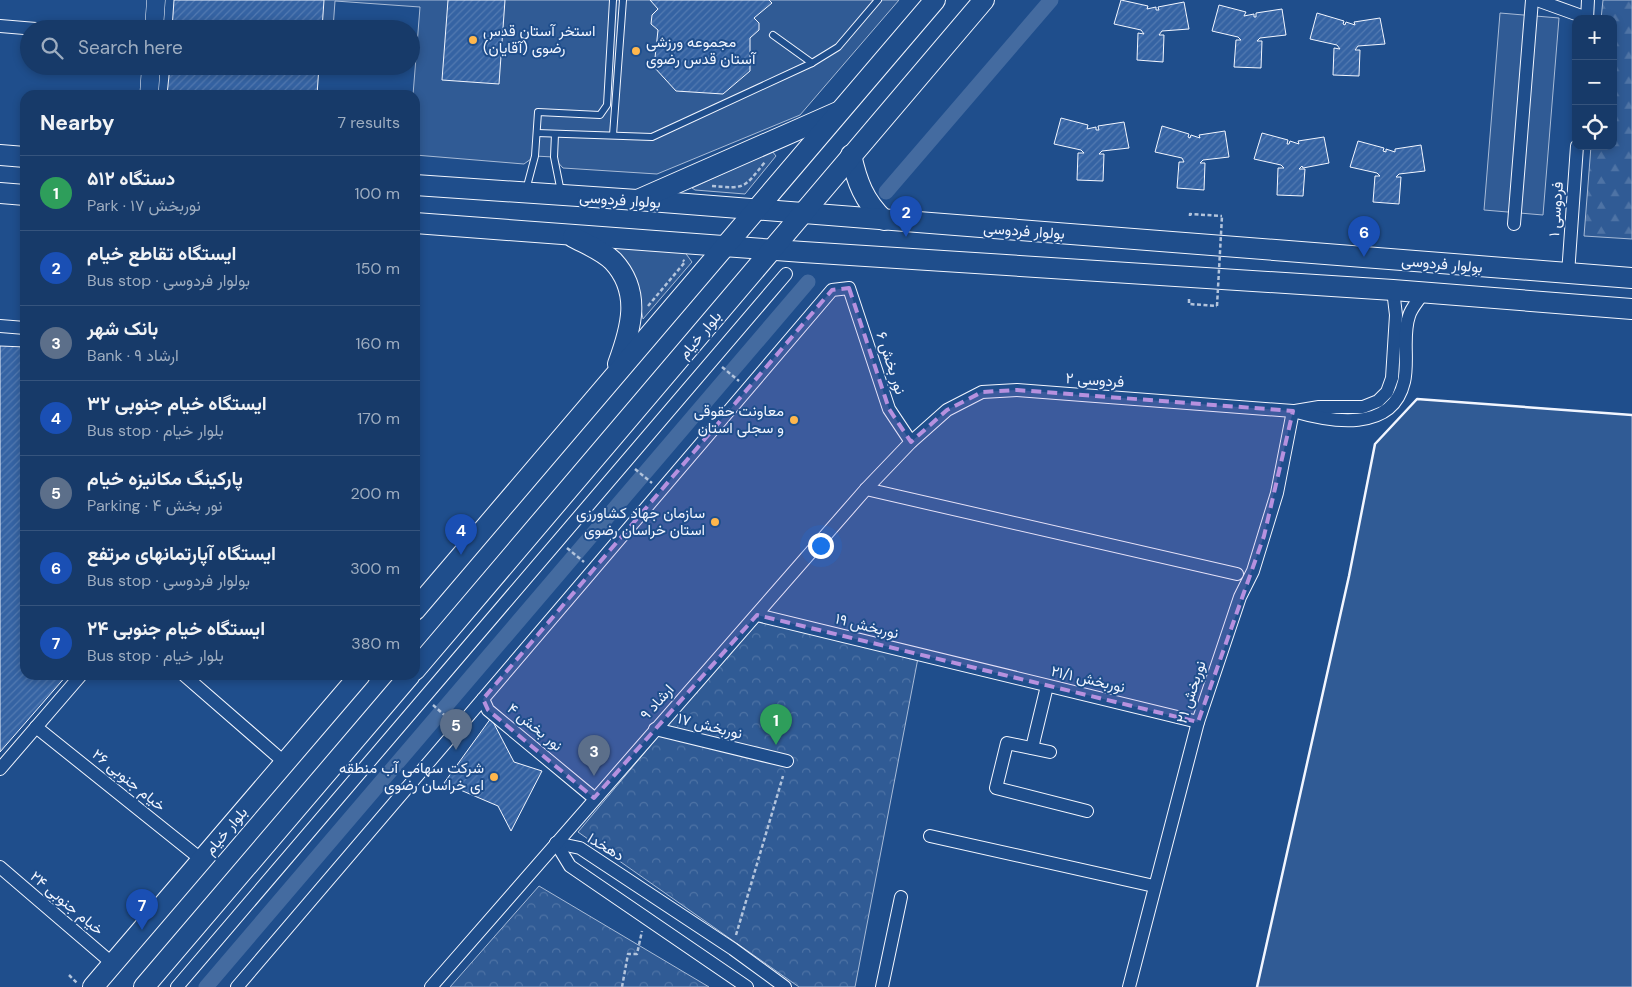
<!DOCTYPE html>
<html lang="en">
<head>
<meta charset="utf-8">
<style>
	body { margin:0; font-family:"DM Sans",Vazirmatn,sans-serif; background:#244571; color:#f1f3f6 }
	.controls { position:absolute; right:15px; top:15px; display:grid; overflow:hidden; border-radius:10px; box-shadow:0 2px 8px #0003 }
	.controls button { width:45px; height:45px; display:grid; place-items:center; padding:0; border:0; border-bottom:1px solid #36547d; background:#173a69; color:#f1f3f6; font:25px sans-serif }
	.you { position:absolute; left:820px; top:545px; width:18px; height:18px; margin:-12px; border:4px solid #fff; border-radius:50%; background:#1a73e8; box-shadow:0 0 0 8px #1a73e833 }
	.badge { display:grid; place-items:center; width:32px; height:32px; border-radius:50%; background:#ffb74d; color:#fff; font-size:16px; font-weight:700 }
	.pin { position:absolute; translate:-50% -41px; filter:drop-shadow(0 1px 2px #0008) }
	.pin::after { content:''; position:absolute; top:26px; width:18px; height:15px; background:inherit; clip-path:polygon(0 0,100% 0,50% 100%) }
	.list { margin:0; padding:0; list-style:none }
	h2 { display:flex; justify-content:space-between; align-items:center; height:65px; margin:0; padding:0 20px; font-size:21px }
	h2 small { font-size:16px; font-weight:400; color:#9eadc0 }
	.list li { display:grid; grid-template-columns:32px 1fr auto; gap:15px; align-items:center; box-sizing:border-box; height:75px; padding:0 20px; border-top:1px solid #36547d }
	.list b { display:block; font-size:19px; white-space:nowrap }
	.list p { margin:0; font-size:16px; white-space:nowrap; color:#9eadc0 }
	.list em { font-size:16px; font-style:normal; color:#9eadc0 }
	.icon { flex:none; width:28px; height:28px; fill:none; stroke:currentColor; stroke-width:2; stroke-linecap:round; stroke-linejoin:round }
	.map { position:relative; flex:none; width:1632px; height:987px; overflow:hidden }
	.search { position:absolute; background:#173a69; box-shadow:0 2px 8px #0003; left:20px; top:20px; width:400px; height:55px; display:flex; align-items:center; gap:12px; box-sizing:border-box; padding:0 18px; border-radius:28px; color:#9eadc0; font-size:19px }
	.panel { position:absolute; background:#173a69; box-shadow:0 2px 8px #0003; left:20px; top:90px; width:400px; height:590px; border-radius:15px }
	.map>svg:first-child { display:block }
</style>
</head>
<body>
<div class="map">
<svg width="1632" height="987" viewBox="0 0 1632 987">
	<defs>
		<pattern id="forest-firs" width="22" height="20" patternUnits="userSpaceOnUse" patternTransform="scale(1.25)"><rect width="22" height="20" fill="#305b95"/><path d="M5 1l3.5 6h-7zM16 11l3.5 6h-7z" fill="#4e73a5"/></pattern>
		<pattern id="park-crowns" width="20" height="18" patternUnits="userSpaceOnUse" patternTransform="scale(1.25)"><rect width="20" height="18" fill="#305b95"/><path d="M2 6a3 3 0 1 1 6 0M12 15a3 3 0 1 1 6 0" fill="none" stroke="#4e73a5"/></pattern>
		<pattern id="building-hatch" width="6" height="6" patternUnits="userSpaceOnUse" patternTransform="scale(1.25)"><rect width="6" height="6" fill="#3563a3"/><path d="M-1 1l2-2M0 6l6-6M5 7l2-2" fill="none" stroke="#537ab1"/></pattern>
	</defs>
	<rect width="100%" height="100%" fill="#1f4e8c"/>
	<!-- built -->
	<g fill="#305b95" stroke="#a8bbd7">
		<path d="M175 0H899L800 115 657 174 563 168 553 157 535 156 524 164 415 155V95H413L420 7 335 1 333 29H173Z"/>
		<path d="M1500 13 1559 18 1543 215 1484 210Z"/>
		<path d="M772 151 776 156 745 194 695 190 692 188Z"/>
		<path d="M609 245 684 251 692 262 643 319 637 289Z"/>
		<path d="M1417 399 1632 415V987H1257L1349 576 1375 444Z"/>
	</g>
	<!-- forest -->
	<path fill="url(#forest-firs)" stroke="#a8bbd7" d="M1603 0H1632V239L1584 236 1591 146H1613V19H1601Z"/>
	<!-- park -->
	<g fill="url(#park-crowns)" stroke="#a8bbd7">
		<path d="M756 620 918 658 855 987H799L578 832Z"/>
		<path d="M539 886 709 987H450Z"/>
	</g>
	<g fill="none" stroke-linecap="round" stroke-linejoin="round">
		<!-- canal -->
		<g stroke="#446ba0" stroke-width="15">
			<path d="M886 192 1051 0"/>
			<path d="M206 987 808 282"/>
		</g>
	</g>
	<!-- building -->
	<g fill="url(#building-hatch)" stroke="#f2f6ff">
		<path d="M174 0H324L322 29H172Z"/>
		<path d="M448 0H505L499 84 442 80Z"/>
		<path d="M650 0H769L772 3 754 18 759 23V30L750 38V71L723 94 676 91 654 67 658 30 651 24 652 15 658 9Z"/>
		<path d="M1121 0 1148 6 1147 9 1156 7V10H1159L1158 7 1184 2 1189 29 1162 31 1159 35H1164L1163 62 1137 60 1138 33 1144 34 1141 30 1114 24Z"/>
		<path d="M1219 5 1246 12 1244 16 1254 14V17H1256V13L1282 9 1286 35 1260 38 1257 41H1262L1261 68 1234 67 1236 40H1241L1238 37 1212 31Z"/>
		<path d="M1317 13 1344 21 1343 24 1345 25 1346 22 1355 25 1354 22 1380 18 1385 44 1358 46 1355 50H1360L1359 76 1333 75 1334 48 1340 49 1337 45 1310 39Z"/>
		<path d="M170 66H319L317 95H167Z"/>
		<path d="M1061 118 1088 125 1087 129 1096 127V130H1099L1098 126 1124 122 1129 148 1102 151 1099 154H1104L1103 181 1077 180 1078 153H1084L1081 150 1054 144Z"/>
		<path d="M1162 126 1189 134 1188 137 1190 138 1191 135 1200 138 1199 135 1225 131 1229 157 1203 160 1200 163H1205L1204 190 1177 188 1179 162H1184L1182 158 1155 152Z"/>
		<path d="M1262 133 1288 140 1287 144H1289L1290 141 1299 144 1298 141 1324 137 1329 163 1303 168 1302 166 1299 169H1305L1303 196 1277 195 1278 168H1284L1281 165 1254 159Z"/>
		<path d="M1358 141 1384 148 1383 151 1386 152V149L1395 152V149L1421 145 1425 171 1399 174 1396 177H1401L1399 204 1373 202 1375 176H1380L1377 173 1350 167Z"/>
		<path d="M0 346 25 347V675H67L0 752Z"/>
		<path d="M491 718 514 762 542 771 511 831 498 806 444 783Z"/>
	</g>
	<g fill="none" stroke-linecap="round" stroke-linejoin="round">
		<!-- lane casing -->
		<g stroke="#f2f6ff" stroke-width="8">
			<g id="lane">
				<path d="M773 35 812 63"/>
				<path d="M537 133 652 137 812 63 838 47 878 0"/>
				<path d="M555 134 554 157 561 192"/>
				<path d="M613 135 623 0"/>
				<path d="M526 190 535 156 538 112 600 115 607 105 613 0"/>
			</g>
		</g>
		<!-- street casing -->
		<g stroke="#f2f6ff" stroke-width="14">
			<g id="street">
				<path d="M1537 0 1587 18"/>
				<path d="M1587 19 1588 0"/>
				<path d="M0 26 36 29"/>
				<path d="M1514 224 1532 0"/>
				<path d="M1568 274 1577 146"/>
				<path d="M0 326 25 328"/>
				<path d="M1295 411 1319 407H1363L1378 401 1387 392 1392 378 1396 315 1393 290"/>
				<path d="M866 489 1237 574"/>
				<path d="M757 615 1198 722"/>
				<path d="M184 675 284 762"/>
				<path d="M483 699 488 710 594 798"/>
				<path d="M36 727 202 860"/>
				<path d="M655 729 787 761"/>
				<path d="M1032 748 1047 686"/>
				<path d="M1050 752 1007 743 996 788 1087 811"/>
				<path d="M0 769 81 675"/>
				<path d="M930 836 1154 886"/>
				<path d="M556 843 580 848 733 949 785 987"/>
				<path d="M556 843 570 866 747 987"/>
				<path d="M0 867 113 964"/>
				<path d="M177 987 786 274"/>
				<path d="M237 987 832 290 849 288 889 409 911 442"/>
				<path d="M431 987 866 489 911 442 947 410 982 392 1017 390 1293 411C1331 422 1392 433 1404 382 1409 361 1402 336 1409 316 1411 308 1419 300 1423 293"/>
				<path d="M882 987 901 897"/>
				<path d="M1129 987 1198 722 1240 597 1253 571 1277 493 1293 411"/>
			</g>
		</g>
		<!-- secondary casing -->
		<g stroke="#f2f6ff" stroke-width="19">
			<g id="secondary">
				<path d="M154 29 156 0"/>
				<path d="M149 95 151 66"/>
			</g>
		</g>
		<!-- primary casing -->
		<g stroke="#f2f6ff" stroke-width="22">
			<g id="primary">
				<path d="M0 155 25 157"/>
				<path d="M851 155C857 182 864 201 884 220"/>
				<path d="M415 185 637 200 1632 278"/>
				<path d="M0 193 25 195"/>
				<path d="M640 199 838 112"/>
				<path d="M415 223 803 252 1393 290 1632 309"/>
				<path d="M573 237C586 244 602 250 613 261 642 292 631 329 618 364"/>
				<path d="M415 610 935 0"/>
				<path d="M415 670 984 0"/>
				<path d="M93 987 360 675"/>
				<path d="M144 987 410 675"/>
			</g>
		</g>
		<!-- path -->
		<g stroke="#b3c4dc" stroke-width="2.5" stroke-dasharray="4 2.5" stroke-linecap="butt">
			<path d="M712 186C746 189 744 188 765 162"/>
			<path d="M1190 216V214L1222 216"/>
			<path d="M1189 299V304L1217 306"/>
			<path d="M648 306 685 262 683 260"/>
			<path d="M722 367 739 381"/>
			<path d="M635 469 652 483"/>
			<path d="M567 548 584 562"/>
			<path d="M433 705 450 720"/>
			<path d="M736 935 783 776"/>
			<path d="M69 975 77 983"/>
			<path d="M622 987 628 954H637L642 931"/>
		</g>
		<!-- lane -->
		<use href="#lane" stroke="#1f4e8c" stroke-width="6"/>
		<!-- street -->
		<use href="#street" stroke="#1f4e8c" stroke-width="12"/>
		<!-- secondary -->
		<use href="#secondary" stroke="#1f4e8c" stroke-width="18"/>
		<!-- primary -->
		<use href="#primary" stroke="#1f4e8c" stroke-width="20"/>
		<!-- path-bridge -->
		<path stroke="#b3c4dc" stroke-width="2.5" stroke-dasharray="4 2.5" stroke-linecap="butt" d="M1217 306 1222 216"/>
		<!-- wall -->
		<path stroke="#f2f6ff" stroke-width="2.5" d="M1257 987 1349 576 1375 444 1417 399 1632 415"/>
	</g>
	<!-- marked area -->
	<path fill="#b691df" fill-opacity="0.2" stroke="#b691df" stroke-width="4" stroke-dasharray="10 6" stroke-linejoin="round" d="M849 288 889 409 911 442 947 410 982 392 1017 390 1293 411 1264 536 1198 722 757 615 594 798 488 710 483 699 832 290Z"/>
	<!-- markers -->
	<g fill="#ffb74d" stroke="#1f4e8c" stroke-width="2">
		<circle cx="473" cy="40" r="5"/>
		<circle cx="636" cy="51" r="5"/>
		<circle cx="794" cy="420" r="5"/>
		<circle cx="715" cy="522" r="5"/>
		<circle cx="494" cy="777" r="5"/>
	</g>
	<g text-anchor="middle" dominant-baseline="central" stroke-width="4" stroke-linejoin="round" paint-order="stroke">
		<!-- poi labels -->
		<g font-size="15" fill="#f2f6ff" stroke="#1f4e8c" text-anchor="end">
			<text x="483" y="31" text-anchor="start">استخر آستان قدس<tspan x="483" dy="17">رضوی (آقایان)</tspan></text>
			<text x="646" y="42" text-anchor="start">مجموعه ورزشی<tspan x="646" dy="17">آستان قدس رضوی</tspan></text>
			<text x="784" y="411">معاونت حقوقی<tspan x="784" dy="17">و سجلی استان</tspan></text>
			<text x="705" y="513">سازمان جهاد کشاورزی<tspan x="705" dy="17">استان خراسان رضوی</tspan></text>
			<text x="484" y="768">شرکت سهامی آب منطقه<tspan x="484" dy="17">ای خراسان رضوی</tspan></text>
		</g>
		<!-- street labels -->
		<g font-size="15" fill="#f2f6ff" stroke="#1f4e8c">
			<text transform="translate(620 200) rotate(4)">بولوار فردوسی</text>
			<text transform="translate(1556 209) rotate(-86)">فردوسی ۱</text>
			<text transform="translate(1024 231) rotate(4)">بولوار فردوسی</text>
			<text transform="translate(1442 264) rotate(5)">بولوار فردوسی</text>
			<text transform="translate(700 335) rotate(-50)">بلوار خیام</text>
			<text transform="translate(891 363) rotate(72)">نور بخش ۶</text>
			<text transform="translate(1095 380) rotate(4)">فردوسی ۲</text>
			<text transform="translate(867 626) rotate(14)">نوربخش ۱۹</text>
			<text transform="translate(1088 679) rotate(13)">نوربخش ۲۱/۱</text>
			<text transform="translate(1191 692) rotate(-72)">نوربخش ۲۱</text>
			<text transform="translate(657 702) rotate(-48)">ارشاد ۹</text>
			<text transform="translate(710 726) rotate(14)">نوربخش ۱۷</text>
			<text transform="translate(535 727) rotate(39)">نور بخش ۴</text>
			<text transform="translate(129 780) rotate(39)">خیام جنوبی ۲۶</text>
			<text transform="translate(226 831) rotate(-50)">بلوار خیام</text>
			<text transform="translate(606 847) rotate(31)">دهخدا</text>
			<text transform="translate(67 903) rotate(40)">خیام جنوبی ۲۴</text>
		</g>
	</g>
</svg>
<div class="controls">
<button>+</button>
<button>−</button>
<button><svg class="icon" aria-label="locate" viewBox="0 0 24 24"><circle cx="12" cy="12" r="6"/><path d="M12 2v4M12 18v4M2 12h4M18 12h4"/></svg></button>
</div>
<div class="you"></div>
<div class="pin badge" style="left:776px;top:745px;background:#2e9e5b">1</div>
<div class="pin badge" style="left:906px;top:237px;background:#1a4fb4">2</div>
<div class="pin badge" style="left:594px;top:776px;background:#5c6f8a">3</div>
<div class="pin badge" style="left:461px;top:555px;background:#1a4fb4">4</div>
<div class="pin badge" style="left:456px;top:750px;background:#5c6f8a">5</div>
<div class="pin badge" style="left:1364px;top:257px;background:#1a4fb4">6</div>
<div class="pin badge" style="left:142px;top:930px;background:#1a4fb4">7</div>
<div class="search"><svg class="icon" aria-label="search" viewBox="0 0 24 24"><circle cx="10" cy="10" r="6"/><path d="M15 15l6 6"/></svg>Search here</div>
<section class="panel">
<h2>Nearby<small>7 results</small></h2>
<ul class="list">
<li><span class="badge" style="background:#2e9e5b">1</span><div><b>۵۱۲ دستگاه</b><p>Park · نوربخش ۱۷</p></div><em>100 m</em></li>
<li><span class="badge" style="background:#1a4fb4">2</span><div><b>ایستگاه تقاطع خیام</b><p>Bus stop · بولوار فردوسی</p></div><em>150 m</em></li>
<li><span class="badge" style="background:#5c6f8a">3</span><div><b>بانک شهر</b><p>Bank · ارشاد ۹</p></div><em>160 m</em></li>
<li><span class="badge" style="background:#1a4fb4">4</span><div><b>ایستگاه خیام جنوبی ۳۲</b><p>Bus stop · بلوار خیام</p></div><em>170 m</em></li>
<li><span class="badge" style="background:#5c6f8a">5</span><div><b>پارکینگ مکانیزه خیام</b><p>Parking · نور بخش ۴</p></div><em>200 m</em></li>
<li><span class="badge" style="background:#1a4fb4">6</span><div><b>ایستگاه آپارتمانهای مرتفع</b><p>Bus stop · بولوار فردوسی</p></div><em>300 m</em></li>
<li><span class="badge" style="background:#1a4fb4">7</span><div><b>ایستگاه خیام جنوبی ۲۴</b><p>Bus stop · بلوار خیام</p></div><em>380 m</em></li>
</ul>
</section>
</div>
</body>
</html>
